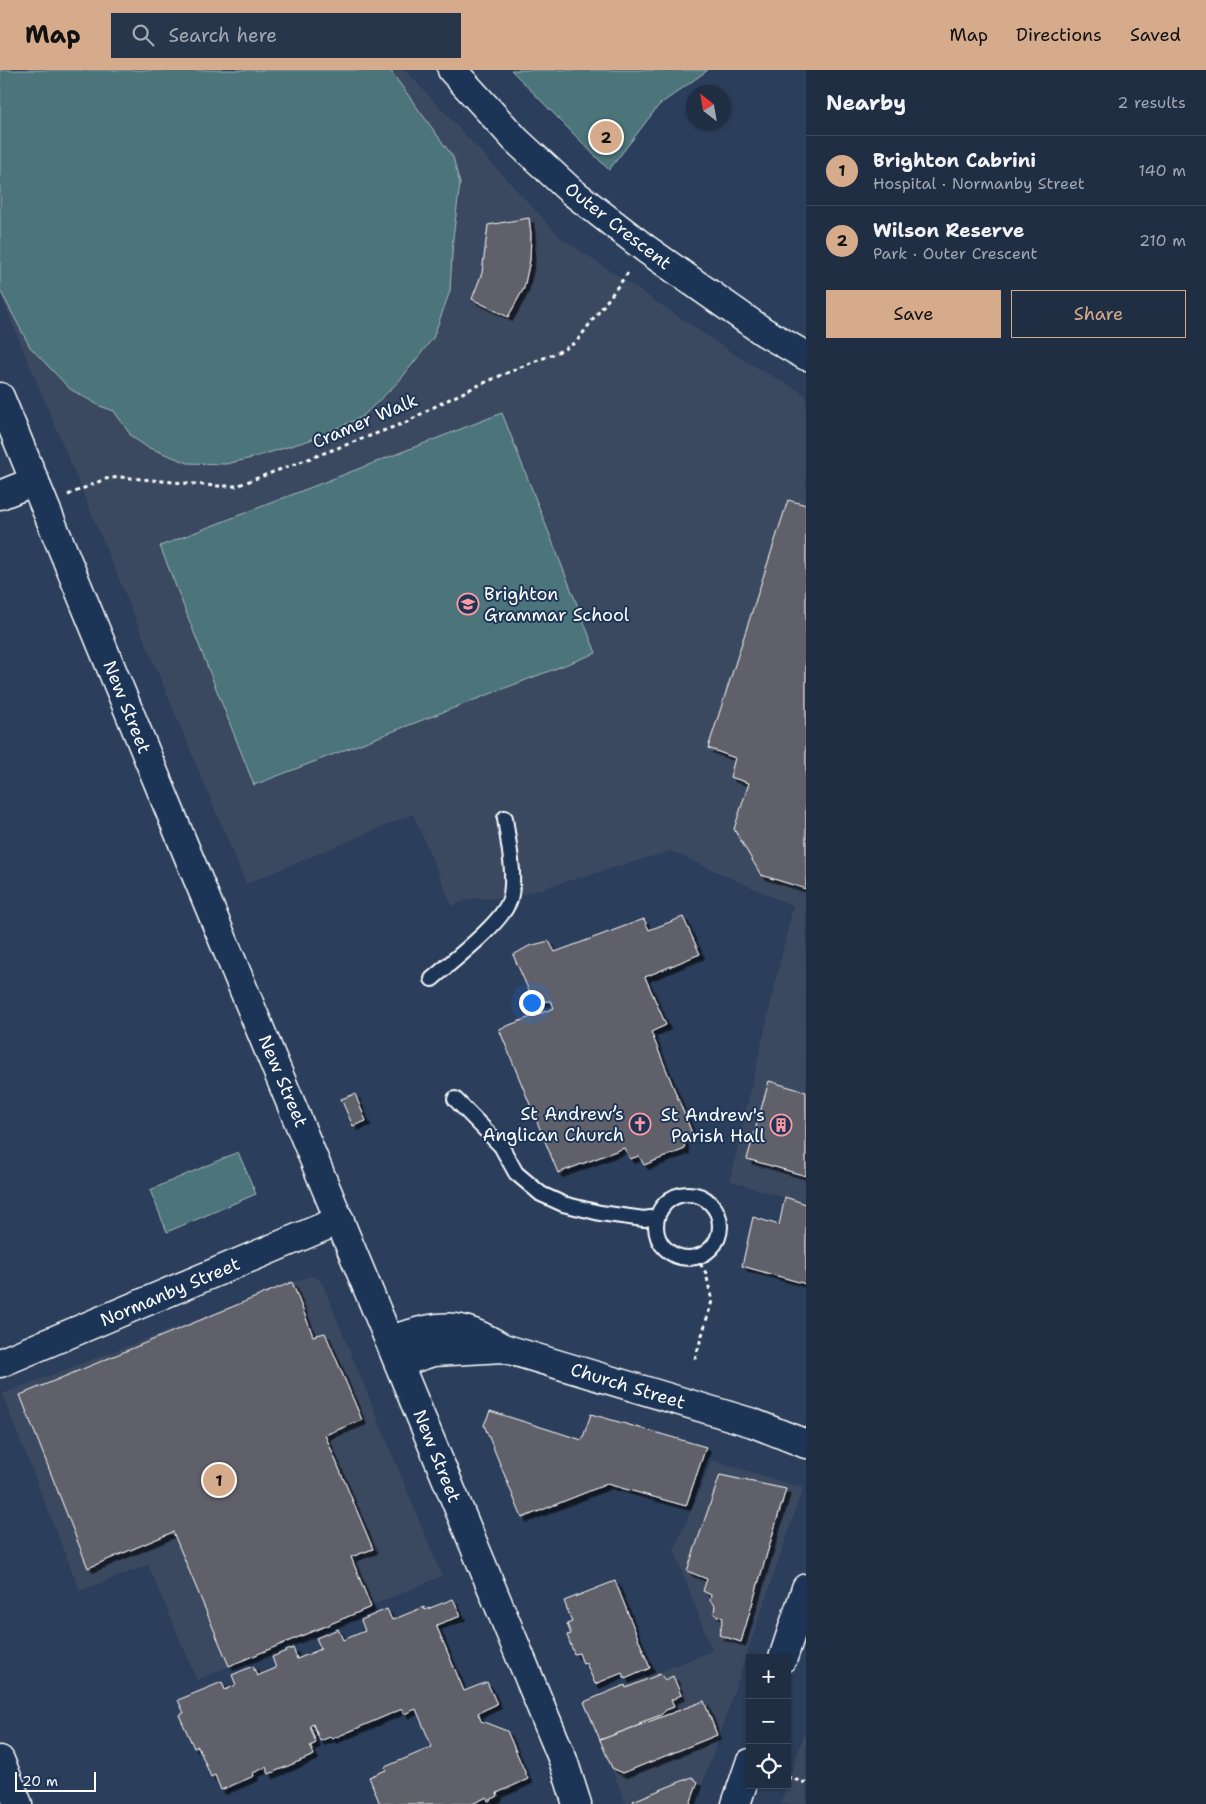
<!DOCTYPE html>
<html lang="en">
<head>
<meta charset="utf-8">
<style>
	body { margin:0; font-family:"Shantell Sans",sans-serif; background:#28364b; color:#f1f3f6 }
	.controls { position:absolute; right:15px; bottom:15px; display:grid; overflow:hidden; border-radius:0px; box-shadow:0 1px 4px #0004 }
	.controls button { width:45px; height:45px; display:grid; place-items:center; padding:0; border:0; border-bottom:1px solid #3d4a5d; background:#202e44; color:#f1f3f6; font:25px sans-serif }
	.compass { position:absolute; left:686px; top:15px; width:45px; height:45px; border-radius:50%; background:#202e44; box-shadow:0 1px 4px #0004; rotate:329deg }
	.scale { position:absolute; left:15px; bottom:12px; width:81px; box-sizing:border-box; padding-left:5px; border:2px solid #fff; border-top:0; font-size:14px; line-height:18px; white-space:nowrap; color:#fff; -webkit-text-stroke:4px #1d3557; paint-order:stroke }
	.you { position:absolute; left:531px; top:932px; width:18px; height:18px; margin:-12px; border:4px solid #fff; border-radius:50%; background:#1a73e8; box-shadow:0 0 0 8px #1a73e833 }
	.badge { display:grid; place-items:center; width:32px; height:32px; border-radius:50%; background:#d6ab8b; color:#111; font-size:16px; font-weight:700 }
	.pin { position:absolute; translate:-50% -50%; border:2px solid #fff; box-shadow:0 1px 5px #0006 }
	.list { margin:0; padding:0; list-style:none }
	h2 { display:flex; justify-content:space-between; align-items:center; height:65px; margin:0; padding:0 20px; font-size:21px }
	h2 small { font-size:16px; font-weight:400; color:#a2a8b2 }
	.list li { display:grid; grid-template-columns:32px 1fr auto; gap:15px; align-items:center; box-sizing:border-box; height:70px; padding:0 20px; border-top:1px solid #3d4a5d }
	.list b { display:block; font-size:19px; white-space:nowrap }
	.list p { margin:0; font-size:16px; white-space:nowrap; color:#a2a8b2 }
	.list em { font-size:16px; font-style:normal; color:#a2a8b2 }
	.actions { display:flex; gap:10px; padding:15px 20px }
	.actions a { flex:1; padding:11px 0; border:1px solid #d6ab8b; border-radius:0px; text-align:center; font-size:18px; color:#d6ab8b }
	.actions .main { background:#d6ab8b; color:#111 }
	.icon { flex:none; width:28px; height:28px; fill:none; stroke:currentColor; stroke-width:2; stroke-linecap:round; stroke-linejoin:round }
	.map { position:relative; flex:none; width:806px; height:1734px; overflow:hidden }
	header { display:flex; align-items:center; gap:30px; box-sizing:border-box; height:70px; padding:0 25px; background:#d6ab8b; color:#111 }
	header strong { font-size:24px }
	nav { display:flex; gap:28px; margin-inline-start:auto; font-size:18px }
	.search { width:350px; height:45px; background:#28364b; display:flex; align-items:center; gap:12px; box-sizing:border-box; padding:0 18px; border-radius:0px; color:#a2a8b2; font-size:19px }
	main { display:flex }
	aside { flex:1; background:#202e44 }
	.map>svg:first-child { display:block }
</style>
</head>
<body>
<header>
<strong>Map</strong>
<div class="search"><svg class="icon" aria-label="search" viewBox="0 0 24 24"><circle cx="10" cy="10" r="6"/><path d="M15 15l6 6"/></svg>Search here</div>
<nav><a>Map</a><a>Directions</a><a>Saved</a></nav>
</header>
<main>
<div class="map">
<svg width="806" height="1734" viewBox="0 0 806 1734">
	<defs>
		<filter id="shadow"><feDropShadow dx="4.5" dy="4.5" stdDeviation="0" flood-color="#0009"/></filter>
	</defs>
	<rect width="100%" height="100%" fill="#2b3e5b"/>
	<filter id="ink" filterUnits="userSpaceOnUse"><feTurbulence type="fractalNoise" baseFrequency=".02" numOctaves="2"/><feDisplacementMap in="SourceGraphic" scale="10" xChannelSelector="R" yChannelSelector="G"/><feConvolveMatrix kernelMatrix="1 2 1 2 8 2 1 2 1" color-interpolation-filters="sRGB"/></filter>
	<g filter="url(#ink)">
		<!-- built -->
		<g fill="#3b4860">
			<path d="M0 0H405L561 168 742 289 806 325V1134L730 1111 793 836 671 781 510 828 470 829 452 836 413 744 246 814 0 224Z"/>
			<path d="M310 1206 319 1209 323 1215 442 1506 197 1610 148 1495 80 1521 2 1324Z"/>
			<path d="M712 1390 803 1418 696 1734H626L584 1632 712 1581 674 1480Z"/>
			<path d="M806 1658V1734H780L787 1715Z"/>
		</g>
		<!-- green -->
		<g fill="#4c757a" stroke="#a6babc">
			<path d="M0 0H390L453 87 460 114 453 168 450 221 433 268 400 310 362 347 310 370 252 388 226 394 188 393 147 377 132 367 114 341 100 336 70 319 30 277 0 220Z"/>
			<path d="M511 0H708L659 35 609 100Z"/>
			<path d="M502 343 596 583 254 715 160 476Z"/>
			<path d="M238 1082 256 1124 167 1162 150 1120Z"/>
		</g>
		<!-- building -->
		<g fill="#61606b" stroke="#fff" filter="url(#shadow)">
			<path d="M529 148 531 164 530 190 524 218 508 247 472 229 482 203 488 155Z"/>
			<path d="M788 430 806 435V819L761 805 734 759 749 713 730 707 735 688 708 678Z"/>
			<path d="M683 847 700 884 645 907 666 955 651 962 692 1063 683 1068 685 1079 644 1095 639 1086 630 1089 624 1078 558 1103 499 959 554 938 551 931 534 932 513 885 529 876 549 871 555 882 644 849 649 860Z"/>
			<path d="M769 1011 806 1022V1106L747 1089Z"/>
			<path d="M355 1024 366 1051 353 1056 341 1029Z"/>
			<path d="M785 1127 806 1134V1214L742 1196 753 1147 779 1155Z"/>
			<path d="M292 1212 313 1266 325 1263 362 1350 325 1365 373 1479 351 1487 371 1537 229 1596 173 1462 88 1498 20 1325Z"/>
			<path d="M490 1341 582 1370 591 1344 706 1377 686 1436 607 1414 522 1448 484 1355Z"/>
			<path d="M720 1405 786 1419 741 1572 719 1565 723 1548 714 1544 715 1535 710 1531 711 1525 703 1521 707 1509 687 1501Z"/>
			<path d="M615 1511 650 1598 625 1609 622 1603 595 1614 586 1593 583 1594 579 1583 574 1584 567 1565 571 1564 567 1554 572 1552 564 1531Z"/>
			<path d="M453 1529 461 1546 436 1555 464 1621 487 1612 497 1634 478 1643 481 1651 507 1661 528 1709 497 1723 498 1726 488 1731 487 1727 472 1734H380L369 1707 386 1700 385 1697 432 1677 416 1639 404 1644 402 1639 332 1669 330 1667 320 1671 313 1654 310 1656 316 1673 310 1676 314 1685 269 1704 266 1697 253 1703 254 1706 221 1720 215 1705 211 1707 198 1676 194 1678 179 1645 184 1643 178 1630 222 1612 225 1620 236 1615 232 1605 253 1596 257 1606 276 1598 272 1587 293 1578 297 1589 321 1579 316 1568 338 1559 343 1570 365 1561 361 1550 387 1539 392 1550 424 1537 425 1540Z"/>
			<path d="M660 1604 665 1610 673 1606 681 1625 671 1630 674 1637 666 1640 661 1645 639 1653 640 1655 600 1670 584 1632 625 1615 626 1618Z"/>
			<path d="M704 1631 717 1665 623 1703 612 1698 600 1670Z"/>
			<path d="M692 1707 698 1712 690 1734H634L633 1731Z"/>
		</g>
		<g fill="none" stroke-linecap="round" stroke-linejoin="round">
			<!-- service casing -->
			<g stroke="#fff" stroke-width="18">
				<g id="service">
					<path d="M432 909C452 891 503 853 510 829 516 806 508 772 505 748"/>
					<path d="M455 1029 501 1076 516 1103 541 1124 563 1134 600 1143 644 1149 657 1147"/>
					<circle cx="688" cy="1156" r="32"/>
				</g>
			</g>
			<!-- minor casing -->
			<g stroke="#fff" stroke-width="31">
				<g id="minor">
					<path d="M452 0 516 70 571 121 646 179 764 262 806 286"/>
					<path d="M0 425 35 411"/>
					<path d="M389 1270C440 1255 455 1249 503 1278L753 1353 806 1374"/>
					<path d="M0 1293 340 1150"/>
					<path d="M399 1293 433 1282 503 1278"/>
					<path d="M0 1690 18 1734"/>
				</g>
			</g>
			<!-- tertiary casing -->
			<g stroke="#fff" stroke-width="31">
				<g id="tertiary">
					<path d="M783 1588 806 1518"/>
					<path d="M736 1734 750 1693"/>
				</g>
			</g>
			<!-- secondary casing -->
			<g stroke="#fff" stroke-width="31">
				<path id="secondary" d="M0 327 187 783 563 1690 577 1734"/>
			</g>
			<!-- path -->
			<g stroke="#fff" stroke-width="3" stroke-dasharray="4 4" stroke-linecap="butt">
				<path d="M68 425 105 409 120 407 216 416H236L407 352C441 332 478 315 514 300 535 290 558 285 577 271L630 200"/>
				<path d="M695 1289 712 1231 706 1203 696 1187"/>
				<path d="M787 1707 806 1713"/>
			</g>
			<!-- service -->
			<use href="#service" stroke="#1d3557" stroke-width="14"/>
			<!-- minor -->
			<use href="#minor" stroke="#1d3557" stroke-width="28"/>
			<!-- tertiary -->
			<use href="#tertiary" stroke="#1d3557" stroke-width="28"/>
			<!-- secondary -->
			<use href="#secondary" stroke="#1d3557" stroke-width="28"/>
		</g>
	</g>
	<!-- icons -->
	<defs>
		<g id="school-ring" transform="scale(1.125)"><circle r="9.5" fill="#1d3557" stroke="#ff9aa2" stroke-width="1.5"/><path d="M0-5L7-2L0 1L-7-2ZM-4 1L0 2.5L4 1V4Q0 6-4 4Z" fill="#ff9aa2"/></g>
		<g id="church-ring" transform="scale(1.125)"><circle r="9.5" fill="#1d3557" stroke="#ff9aa2" stroke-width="1.5"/><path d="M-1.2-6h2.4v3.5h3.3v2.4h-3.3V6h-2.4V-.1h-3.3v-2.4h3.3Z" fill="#ff9aa2"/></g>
		<g id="building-ring" transform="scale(1.125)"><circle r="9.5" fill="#1d3557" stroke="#ff9aa2" stroke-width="1.5"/><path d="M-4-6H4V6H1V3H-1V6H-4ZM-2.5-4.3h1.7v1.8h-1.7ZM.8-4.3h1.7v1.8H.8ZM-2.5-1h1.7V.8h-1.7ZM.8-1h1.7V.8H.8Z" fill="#ff9aa2"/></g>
	</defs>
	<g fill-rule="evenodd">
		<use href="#school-ring" x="468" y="534"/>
		<use href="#church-ring" x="640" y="1054"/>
		<use href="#building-ring" x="781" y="1055"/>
	</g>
	<g text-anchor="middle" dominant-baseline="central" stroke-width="4" stroke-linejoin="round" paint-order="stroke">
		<!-- street labels -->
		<g font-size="18" fill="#fff" stroke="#1d3557">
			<text transform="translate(618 156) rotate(38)">Outer Crescent</text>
			<text transform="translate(365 351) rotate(-23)">Cramer Walk</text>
			<text transform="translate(127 637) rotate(68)">New Street</text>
			<text transform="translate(283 1011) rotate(67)">New Street</text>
			<text transform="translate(170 1222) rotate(-23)">Normanby Street</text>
			<text transform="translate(628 1316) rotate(17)">Church Street</text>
			<text transform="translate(437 1386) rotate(68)">New Street</text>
		</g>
		<!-- poi labels -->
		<g font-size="18" fill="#fff" stroke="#1d3557" text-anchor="end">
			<text x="484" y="524" text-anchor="start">Brighton<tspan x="484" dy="21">Grammar School</tspan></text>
			<text x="624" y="1044">St Andrew’s<tspan x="624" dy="21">Anglican Church</tspan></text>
			<text x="765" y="1045">St Andrew's<tspan x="765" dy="21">Parish Hall</tspan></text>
		</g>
	</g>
</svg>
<div class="controls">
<button>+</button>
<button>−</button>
<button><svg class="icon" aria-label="locate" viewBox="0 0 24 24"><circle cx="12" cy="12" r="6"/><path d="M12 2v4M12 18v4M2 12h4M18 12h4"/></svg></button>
</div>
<svg class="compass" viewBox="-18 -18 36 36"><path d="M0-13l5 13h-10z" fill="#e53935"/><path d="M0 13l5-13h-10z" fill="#a2a8b2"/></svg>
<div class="scale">20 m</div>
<div class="you"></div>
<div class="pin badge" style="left:219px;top:1410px">1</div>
<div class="pin badge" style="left:606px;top:67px">2</div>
</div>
<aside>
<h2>Nearby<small>2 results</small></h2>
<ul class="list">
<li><span class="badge">1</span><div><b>Brighton Cabrini</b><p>Hospital · Normanby Street</p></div><em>140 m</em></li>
<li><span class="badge">2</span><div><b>Wilson Reserve</b><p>Park · Outer Crescent</p></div><em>210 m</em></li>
</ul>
<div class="actions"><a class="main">Save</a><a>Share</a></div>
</aside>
</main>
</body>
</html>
